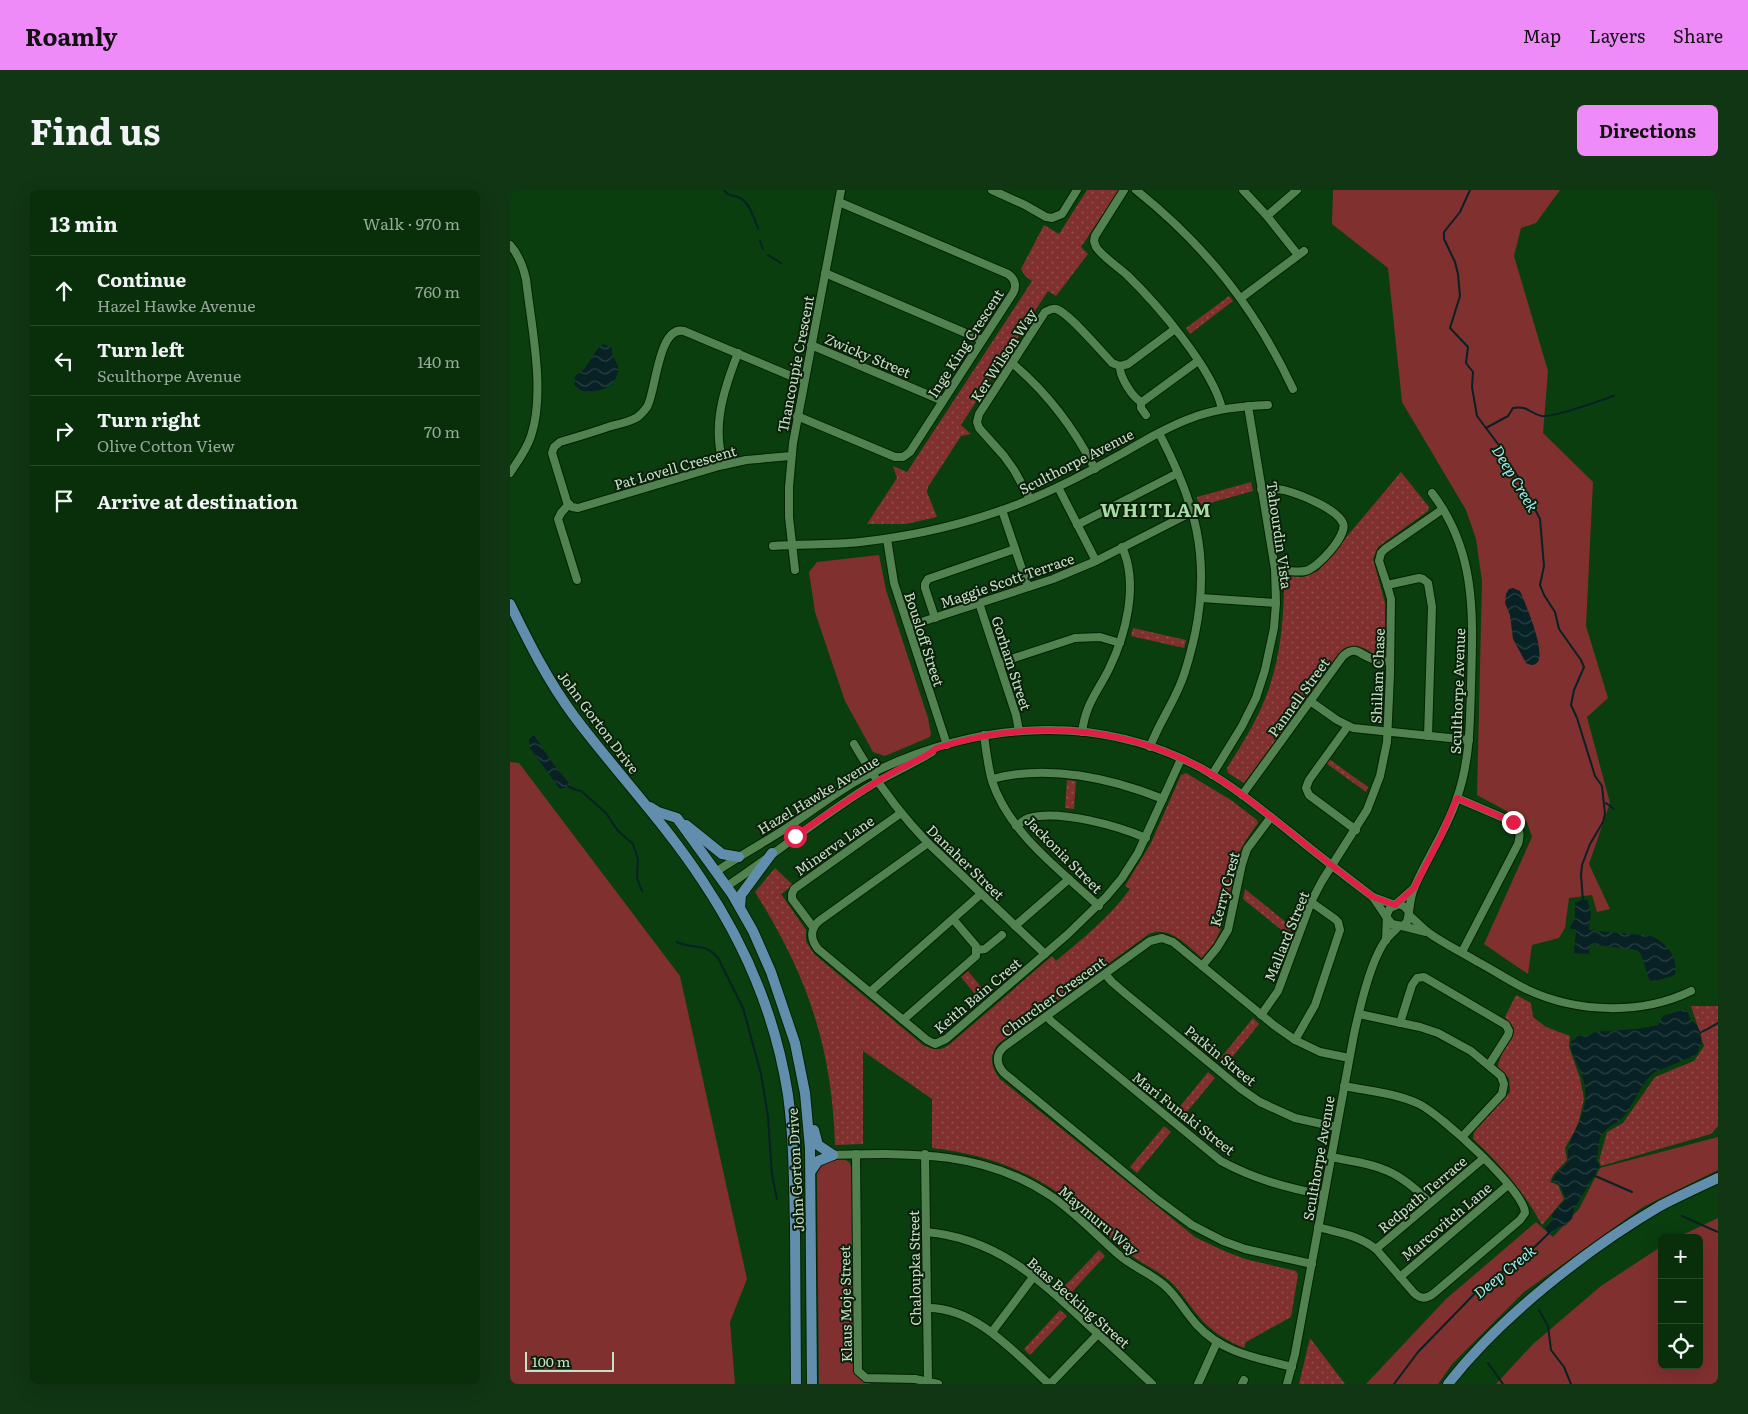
<!DOCTYPE html>
<html lang="en">
<head>
<meta charset="utf-8">
<style>
	body { margin:0; font-family:Literata,serif; background:#113613; color:#f1f3f6 }
	.controls { position:absolute; right:15px; bottom:15px; display:grid; overflow:hidden; border-radius:8px; box-shadow:0 5px 20px #0002 }
	.controls button { width:45px; height:45px; display:grid; place-items:center; padding:0; border:0; border-bottom:1px solid #294a2b; background:#082e0a; color:#f1f3f6; font:25px sans-serif }
	.scale { position:absolute; left:15px; bottom:12px; width:89px; box-sizing:border-box; padding-left:5px; border:2px solid #c7e1c6; border-top:0; font-size:14px; line-height:18px; white-space:nowrap; color:#c7e1c6; -webkit-text-stroke:4px #0b1f0b; paint-order:stroke }
	.stop { position:absolute; width:15px; height:15px; margin:-11px; border:4px solid #e11d48; border-radius:50%; background:#fff }
	.stop.end { background:#e11d48; border-color:#fff; box-shadow:0 1px 5px #0008 }
	.list { margin:0; padding:0; list-style:none }
	h2 { display:flex; justify-content:space-between; align-items:center; height:65px; margin:0; padding:0 20px; font-size:21px }
	h2 small { font-size:16px; font-weight:400; color:#98a89c }
	.list li { display:grid; grid-template-columns:32px 1fr auto; gap:15px; align-items:center; box-sizing:border-box; height:70px; padding:0 20px; border-top:1px solid #294a2b }
	.list b { display:block; font-size:19px; white-space:nowrap }
	.list p { margin:0; font-size:16px; white-space:nowrap; color:#98a89c }
	.list em { font-size:16px; font-style:normal; color:#98a89c }
	.icon { flex:none; width:28px; height:28px; fill:none; stroke:currentColor; stroke-width:2; stroke-linecap:round; stroke-linejoin:round }
	.map { position:relative; flex:none; width:1208px; height:1194px; overflow:hidden; border-radius:8px }
	header { display:flex; align-items:center; gap:30px; box-sizing:border-box; height:70px; padding:0 25px; background:#ee8bf8; color:#111 }
	header strong { font-size:24px }
	nav { display:flex; gap:28px; margin-inline-start:auto; font-size:18px }
	.intro { display:flex; align-items:center; justify-content:space-between; box-sizing:border-box; height:120px; padding:0 30px }
	h1 { margin:0; font-size:35px }
	.button { padding:12px 22px; border-radius:8px; background:#ee8bf8; color:#111; font-size:18px; font-weight:700 }
	main { display:flex; gap:30px; padding:0 30px }
	aside { flex:1; background:#082e0a; border-radius:8px; box-shadow:0 5px 20px #0002 }
	.map>svg:first-child { display:block }
</style>
</head>
<body>
<header>
<strong>Roamly</strong>
<nav><a>Map</a><a>Layers</a><a>Share</a></nav>
</header>
<div class="intro"><h1>Find us</h1><a class="button">Directions</a></div>
<main>
<aside>
<h2>13 min<small>Walk · 970 m</small></h2>
<ul class="list">
<li><svg class="icon" aria-label="ahead" viewBox="0 0 24 24"><path d="M12 20V5M6 11l6-6 6 6"/></svg><div><b>Continue</b><p>Hazel Hawke Avenue</p></div><em>760 m</em></li>
<li><svg class="icon" aria-label="left" viewBox="0 0 24 24"><path d="M17 20v-9H6M10 6l-5 5 5 5"/></svg><div><b>Turn left</b><p>Sculthorpe Avenue</p></div><em>140 m</em></li>
<li><svg class="icon" aria-label="right" viewBox="0 0 24 24"><path d="M7 20v-9h11M14 6l5 5-5 5"/></svg><div><b>Turn right</b><p>Olive Cotton View</p></div><em>70 m</em></li>
<li><svg class="icon" aria-label="arrive" viewBox="0 0 24 24"><path d="M6 21V4h12l-3 4 3 4H6"/></svg><div><b>Arrive at destination</b></div></li>
</ul>
</aside>
<div class="map">
<svg width="1208" height="1194" viewBox="0 0 1208 1194">
	<defs>
		<pattern id="park-dots" width="8" height="8" patternUnits="userSpaceOnUse" patternTransform="scale(1.25)"><rect width="8" height="8" fill="#80302f"/><path d="M2 2h.1M6 6h.1" fill="none" stroke="#904e4c" stroke-width="1.8" stroke-linecap="round"/></pattern>
		<pattern id="water-waves" width="16" height="10" patternUnits="userSpaceOnUse" patternTransform="scale(1.25)"><rect width="16" height="10" fill="#072124"/><path d="M0 5q4-4 8 0t8 0" fill="none" stroke="#2a4142"/></pattern>
	</defs>
	<rect width="100%" height="100%" fill="#0a3e0e"/>
	<!-- grass -->
	<g fill="#80302f">
		<path d="M823 0H1050L1026 33 1011 38 1004 66 1038 181 1033 243 1083 292 1076 436 1098 508 1077 527 1100 613 1079 674 1100 719 1087 722 1082 705 1059 708 1055 738 1049 748 1022 755 1018 784 974 754 1022 647 1017 632 967 605 972 391 966 349 956 320 892 212 878 78 822 34Z"/>
		<path d="M369 365 376 400 418 528 421 544 420 547 375 566 363 562 335 511 305 422 299 382 307 372Z"/>
		<path d="M0 572 9 573 170 786 237 1089 220 1132 225 1194H0Z"/>
		<path d="M1208 947V980L1133 1017 1014 1102 943 1173 928 1194H856L936 1109 1026 1032 1043 1047 1069 1019 1090 978Z"/>
		<path d="M333 968 340 973 342 983 344 1180 348 1187 361 1194H309L307 984 311 975 324 969Z"/>
		<path d="M1208 1028V1194H986L1023 1154 1091 1096 1152 1056V1175H1189V1048H1166Z"/>
	</g>
	<!-- park -->
	<g fill="url(#park-dots)">
		<path d="M577 0H609L571 57 578 64 546 106 538 101 451 235 461 244 451 246 418 297 417 302 427 327 396 334H357L387 288 383 276 397 282 522 91 515 86 511 79 534 35 549 44Z"/>
		<path d="M719 106 723 111 680 144 676 138Z"/>
		<path d="M891 282 919 317 918 321 868 357 863 369 875 413V459H865L864 464C853 457 845 453 833 459L734 593 718 583 717 578C728 561 739 543 748 525 769 482 774 437 774 390L779 386 793 387 808 381Z"/>
		<path d="M741 292 743 301 689 316 687 307Z"/>
		<path d="M623 438 676 450 674 458 621 446Z"/>
		<path d="M819 569 858 597 856 602 816 573Z"/>
		<path d="M676 583 721 610 747 630 748 633 736 650 730 661 712 737 704 753 692 768C677 756 660 735 639 744L489 853C478 865 481 877 490 889L685 1047 712 1060 735 1069 786 1081 788 1085 781 1127 736 1152 734 1158C717 1151 702 1142 690 1128 680 1117 673 1104 662 1093 648 1080 630 1073 615 1061 598 1047 584 1031 567 1017 525 982 476 964 422 958V909L353 861V954L325 955C322 856 297 785 245 702L265 678 283 695 271 704 296 740V751L304 764 413 855C423 860 430 861 439 855L542 766 546 771C572 749 600 727 620 699L615 696 641 653 671 585Z"/>
		<path d="M557 590 566 591 564 619 555 618Z"/>
		<path d="M735 699 782 737 779 746 733 709Z"/>
		<path d="M458 781 476 803 469 809 451 787Z"/>
		<path d="M1006 805 1021 813 1023 827 1036 837 1060 846 1059 857 1070 888 1074 909 1068 935 1055 958 1057 970 1043 985 1040 992 1048 995 1054 1009 1032 1035C1015 1003 990 974 963 949L964 942 1000 902 999 888 988 877C989 863 1002 852 1004 838L995 827Z"/>
		<path d="M1181 816H1208V936L1201 944 1091 976 1089 971 1097 942 1113 933 1145 887 1184 871 1194 856Z"/>
		<path d="M743 828 749 834 716 875 709 870Z"/>
		<path d="M698 882 705 888 671 929 664 924Z"/>
		<path d="M654 936 661 942 627 983 620 977Z"/>
		<path d="M589 1060 595 1066 559 1105 552 1099Z"/>
		<path d="M550 1120 557 1126 520 1165 514 1159Z"/>
		<path d="M800 1148 835 1194H789Z"/>
	</g>
	<!-- water -->
	<g fill="url(#water-waves)">
		<path d="M94 154 102 158C101 166 105 169 108 176 109 180 107 184 106 188 99 201 85 202 72 201L64 195 65 186C69 183 74 180 77 175 82 168 86 158 94 154Z"/>
		<path d="M1003 398 1010 401C1015 413 1037 463 1027 473 1023 476 1020 475 1016 473L1003 449 1000 425 995 413 996 404 999 399Z"/>
		<path d="M24 545 41 571 58 592 60 595C56 598 53 599 49 598L20 558 19 549Z"/>
		<path d="M1077 709 1081 723 1079 740 1141 746C1156 752 1169 768 1165 785L1142 792 1139 789 1131 764 1127 760 1080 754 1079 764 1064 763 1066 739H1061L1060 737 1065 728V712Z"/>
		<path d="M1176 819C1178 823 1179 826 1181 830 1183 832 1185 833 1187 835 1193 845 1192 856 1186 865L1145 882C1129 894 1125 915 1111 929 1105 934 1097 937 1092 944 1087 952 1090 962 1086 970L1090 976 1064 1019 1062 1029 1056 1035 1048 1037 1039 1045 1035 1038 1043 1030 1042 1024 1056 1009 1050 995 1042 991 1045 985 1059 971C1053 954 1074 930 1075 912 1076 903 1075 893 1072 885 1069 875 1059 862 1061 852L1068 846 1081 845V842L1127 839 1148 835 1153 826Z"/>
	</g>
	<g fill="none" stroke-linecap="round" stroke-linejoin="round">
		<!-- stream -->
		<g stroke="#072124" stroke-width="2">
			<path d="M214 0C219 6 221 5 228 7 240 12 243 27 248 38"/>
			<path d="M960 0 950 22 934 42V49L945 72 948 84 950 106 940 138 958 157 956 173 963 182 962 197 967 226 991 258 998 273 1007 285 1030 329 1034 376 1030 395 1034 405 1045 422 1049 439 1071 470 1074 477 1064 500 1061 515 1067 528 1085 586 1092 596 1095 624 1093 632 1080 654 1072 675 1071 685 1073 711"/>
			<path d="M250 51 253 59"/>
			<path d="M258 65 271 73"/>
			<path d="M976 238 998 226 1003 218C1018 215 1020 224 1032 226 1044 228 1091 210 1104 206"/>
			<path d="M58 596 66 600 71 601 96 623 108 641 123 654 128 669 127 688 132 701"/>
			<path d="M1096 613 1104 619"/>
			<path d="M167 752C183 760 194 751 208 768L233 818 251 884 258 927 262 985 267 1009"/>
			<path d="M1190 843 1208 833"/>
			<path d="M1083 985 1122 1002"/>
			<path d="M1172 1026 1208 1042"/>
			<path d="M1029 1120 1038 1136 1041 1160 1054 1177 1061 1194"/>
			<path d="M978 1173 993 1194"/>
			<path d="M884 1194 908 1162 972 1096 1016 1065 1039 1043"/>
		</g>
		<!-- minor casing -->
		<g stroke="#002201" stroke-width="10">
			<g id="minor">
				<path d="M482 0 515 15 536 27 542 28 552 24 567 0"/>
				<path d="M614 0 585 46 584 51 586 57C594 68 607 76 617 85 647 114 703 179 712 219"/>
				<path d="M626 0C696 56 745 118 783 199"/>
				<path d="M733 0 757 26 788 65"/>
				<path d="M757 26 787 0"/>
				<path d="M0 55C9 65 13 76 16 89 21 135 36 202 21 246 17 259 8 271 0 283"/>
				<path d="M315 83 472 150"/>
				<path d="M731 108 794 61"/>
				<path d="M301 155 433 211"/>
				<path d="M502 173C538 203 564 238 585 279"/>
				<path d="M610 176C609 186 623 209 632 212L688 171"/>
				<path d="M631 212V218L636 225"/>
				<path d="M287 226 385 267H393L400 262 503 103C507 96 505 89 498 84L329 12"/>
				<path d="M281 266 236 270 209 276 68 318 62 317 57 312 42 263 44 257 50 252C67 247 84 242 101 236 109 234 119 232 126 228 131 225 134 221 137 217 146 202 148 135 174 141L281 186 294 190"/>
				<path d="M214 275C201 237 214 199 228 163"/>
				<path d="M548 297 586 371"/>
				<path d="M751 299C758 299 766 299 774 300 789 304 826 318 833 333 838 345 807 379 795 381 786 383 774 380 765 379"/>
				<path d="M520 309 504 280 494 266 469 238 467 232 469 224 535 122C539 120 542 118 546 119 558 122 592 162 602 173L610 176 618 174 665 139"/>
				<path d="M59 314 51 323 48 329 67 390"/>
				<path d="M492 320 518 397"/>
				<path d="M567 335 668 283"/>
				<path d="M377 349 384 393 437 555"/>
				<path d="M263 356C292 354 321 355 350 352 405 346 460 333 511 313 547 299 580 281 613 263 637 249 661 235 687 226 710 218 734 216 758 215"/>
				<path d="M285 380 279 327V297L283 253 331 0"/>
				<path d="M877 395 909 388 913 389 918 393 922 417 918 546"/>
				<path d="M691 408 766 413"/>
				<path d="M469 413 506 525 509 541"/>
				<path d="M425 428 415 398V394L418 389 505 359"/>
				<path d="M399 436 543 389 586 371 682 322"/>
				<path d="M489 473 565 448 590 447 610 453"/>
				<path d="M800 511 827 530 843 538 959 550"/>
				<path d="M838 536 799 590 796 598 799 605 846 640"/>
				<path d="M572 542C576 513 587 503 599 479 616 444 629 394 612 357"/>
				<path d="M474 545C476 560 478 577 482 591 499 643 550 680 589 716"/>
				<path d="M344 554C365 590 389 623 418 653L535 764"/>
				<path d="M640 557C648 535 661 517 670 495 677 479 681 461 685 444 701 366 685 312 649 243"/>
				<path d="M702 585 732 536 746 508 755 480 764 438 766 413 765 379 738 216"/>
				<path d="M482 589C538 574 601 588 653 609"/>
				<path d="M732 605 833 466C847 454 850 466 863 469 869 471 875 471 880 471"/>
				<path d="M947 608 1003 632C1010 639 1011 644 1008 654L952 762"/>
				<path d="M506 636C511 633 515 629 519 628 549 619 608 636 636 648"/>
				<path d="M418 653 309 731C300 739 300 749 308 759L417 850 425 854 436 849 558 744 596 707 612 688 628 663 671 569"/>
				<path d="M207 681C231 665 257 651 281 635 308 617 334 596 364 582 468 532 586 522 691 578 723 596 751 619 780 642 807 664 835 686 863 707L877 728"/>
				<path d="M217 696C264 665 307 629 355 599 377 585 401 575 422 562"/>
				<path d="M863 707 885 715"/>
				<path d="M886 714 904 698"/>
				<path d="M899 722C900 714 901 704 905 696 918 666 937 639 947 608 960 571 960 533 961 495 963 426 967 362 922 303"/>
				<path d="M899 725C906 731 912 738 919 743 934 754 952 762 968 772 985 781 1001 792 1018 800 1068 823 1132 825 1181 801"/>
				<path d="M505 736 559 689"/>
				<path d="M892 736 916 742"/>
				<path d="M303 737 282 709V704L284 699 391 623"/>
				<path d="M876 750 877 724 880 718 889 714 895 717 899 722 897 732 892 736 882 734 878 729"/>
				<path d="M467 760 475 759 492 745"/>
				<path d="M692 776 707 758 718 740 732 674 737 659 761 627"/>
				<path d="M595 784 602 792 616 804 731 899 750 912 785 928 826 937"/>
				<path d="M360 802 471 704"/>
				<path d="M849 824 910 837 928 843 961 861 991 886 994 894 992 904 952 947"/>
				<path d="M751 825 768 801 801 712 812 691 857 620 870 586 877 552 880 484 881 409 877 395 869 371 871 363 875 359 933 319"/>
				<path d="M537 826 541 831 711 971C744 989 777 998 814 1005"/>
				<path d="M393 830 466 766V756L443 729"/>
				<path d="M890 833 902 795 907 788 914 787 996 835 999 841 998 845 979 875"/>
				<path d="M785 850 805 815 830 740 828 732 825 729 801 712"/>
				<path d="M346 964 348 1181 356 1188 405 1189 428 1194"/>
				<path d="M415 964 418 1191"/>
				<path d="M323 965C401 963 473 960 541 1006 566 1023 587 1046 609 1065 623 1077 640 1083 654 1095 667 1106 675 1122 687 1135 712 1163 748 1168 782 1177"/>
				<path d="M821 967C868 976 885 977 920 1013"/>
				<path d="M808 1037C830 1043 848 1045 866 1059L904 1103C910 1109 916 1109 923 1104L1010 1030 1015 1023C1015 1001 930 924 909 914 886 903 859 901 834 896"/>
				<path d="M416 1042C485 1048 527 1087 575 1132 597 1152 620 1173 642 1194"/>
				<path d="M866 1059 974 968"/>
				<path d="M802 1074 735 1059 713 1051 682 1035 648 1010 494 883C486 874 485 864 495 856L640 751 652 748 663 752 765 836 785 850 810 862 839 868"/>
				<path d="M890 1087 998 995"/>
				<path d="M417 1118C466 1117 506 1164 539 1194"/>
				<path d="M482 1142 524 1086"/>
				<path d="M540 1194 588 1144"/>
				<path d="M688 1194 707 1152"/>
				<path d="M732 1194 734 1190"/>
				<path d="M777 1194 785 1164 844 844C850 817 860 773 875 751 879 745 885 741 889 736"/>
			</g>
		</g>
		<!-- major casing -->
		<g stroke="#002201" stroke-width="12">
			<g id="major">
				<path d="M0 414C19 453 38 491 64 526 106 582 154 632 192 690 235 754 266 828 278 905 284 949 284 994 285 1038 285 1090 286 1142 286 1194"/>
				<path d="M140 617 148 622 167 628 222 704 243 741 261 782 285 853 295 903 300 958 302 1194"/>
				<path d="M176 635 212 664 229 667"/>
				<path d="M230 717 231 705 262 663"/>
				<path d="M304 940 308 955 323 965"/>
				<path d="M301 981 308 971 323 965"/>
				<path d="M938 1194C990 1127 1077 1059 1150 1016 1169 1006 1189 997 1208 988"/>
			</g>
		</g>
		<!-- minor -->
		<use href="#minor" stroke="#518250" stroke-width="8"/>
		<!-- major -->
		<use href="#major" stroke="#628eae" stroke-width="10"/>
	</g>
	<g fill="none" stroke-linecap="round" stroke-linejoin="round">
		<!-- route -->
		<path stroke="#e11d48" stroke-width="6" d="M285 646C316 625 347 603 380 584 395 575 414 569 427 558 514 530 609 534 691 578 723 596 751 619 780 642 807 664 835 686 863 707L885 715 904 698 931 646 947 608 1003 632"/>
	</g>
	<g text-anchor="middle" dominant-baseline="central" stroke-width="4" stroke-linejoin="round" paint-order="stroke">
		<!-- street labels -->
		<g font-size="14" fill="#c7e1c6" stroke="#0b1f0b">
			<text transform="translate(455 153) rotate(-57)">Inge King Crescent</text>
			<text transform="translate(358 165) rotate(23)">Zwicky Street</text>
			<text transform="translate(493 165) rotate(-57)">Ker Wilson Way</text>
			<text transform="translate(285 174) rotate(-79)">Thancoupie Crescent</text>
			<text transform="translate(566 271) rotate(-27)">Sculthorpe Avenue</text>
			<text transform="translate(165 277) rotate(-16)">Pat Lovell Crescent</text>
			<text transform="translate(770 345) rotate(82)">Tahourdin Vista</text>
			<text transform="translate(497 390) rotate(-19)">Maggie Scott Terrace</text>
			<text transform="translate(415 449) rotate(72)">Bousloff Street</text>
			<text transform="translate(502 473) rotate(72)">Gorham Street</text>
			<text transform="translate(867 486) rotate(-88)">Shillam Chase</text>
			<text transform="translate(947 501) rotate(-88)">Sculthorpe Avenue</text>
			<text transform="translate(788 507) rotate(-54)">Pannell Street</text>
			<text transform="translate(89 532) rotate(53)">John Gorton Drive</text>
			<text transform="translate(308 604) rotate(-31)">Hazel Hawke Avenue</text>
			<text transform="translate(324 655) rotate(-35)">Minerva Lane</text>
			<text transform="translate(554 664) rotate(45)">Jackonia Street</text>
			<text transform="translate(456 672) rotate(44)">Danaher Street</text>
			<text transform="translate(714 699) rotate(-75)">Kerry Crest</text>
			<text transform="translate(776 746) rotate(-68)">Mallard Street</text>
			<text transform="translate(467 805) rotate(-40)">Keith Bain Crest</text>
			<text transform="translate(543 806) rotate(-36)">Churcher Crescent</text>
			<text transform="translate(711 865) rotate(39)">Patkin Street</text>
			<text transform="translate(674 923) rotate(38)">Mari Funaki Street</text>
			<text transform="translate(808 968) rotate(-80)">Sculthorpe Avenue</text>
			<text transform="translate(285 980) rotate(-93)">John Gorton Drive</text>
			<text transform="translate(912 1004) rotate(-40)">Redpath Terrace</text>
			<text transform="translate(589 1030) rotate(40)">Maymuru Way</text>
			<text transform="translate(936 1031) rotate(-40)">Marcovitch Lane</text>
			<text transform="translate(404 1078) rotate(-91)">Chaloupka Street</text>
			<text transform="translate(569 1112) rotate(41)">Baas Becking Street</text>
			<text transform="translate(335 1114) rotate(-91)">Klaus Moje Street</text>
		</g>
		<!-- water labels -->
		<g font-size="15" font-style="italic" fill="#a1edf4" stroke="#0b1f0b">
			<text transform="translate(1006 288) rotate(59)">Deep Creek</text>
			<text transform="translate(994 1081) rotate(-39)">Deep Creek</text>
		</g>
		<!-- district labels -->
		<g font-size="19" font-weight="bold" letter-spacing="1" fill="#a8dca6" stroke="#0b1f0b">
			<text x="646" y="319">WHITLAM</text>
		</g>
	</g>
</svg>
<div class="controls">
<button>+</button>
<button>−</button>
<button><svg class="icon" aria-label="locate" viewBox="0 0 24 24"><circle cx="12" cy="12" r="6"/><path d="M12 2v4M12 18v4M2 12h4M18 12h4"/></svg></button>
</div>
<div class="scale">100 m</div>
<div class="stop" style="left:285px;top:646px"></div>
<div class="stop end" style="left:1003px;top:632px"></div>
</div>
</main>
</body>
</html>
